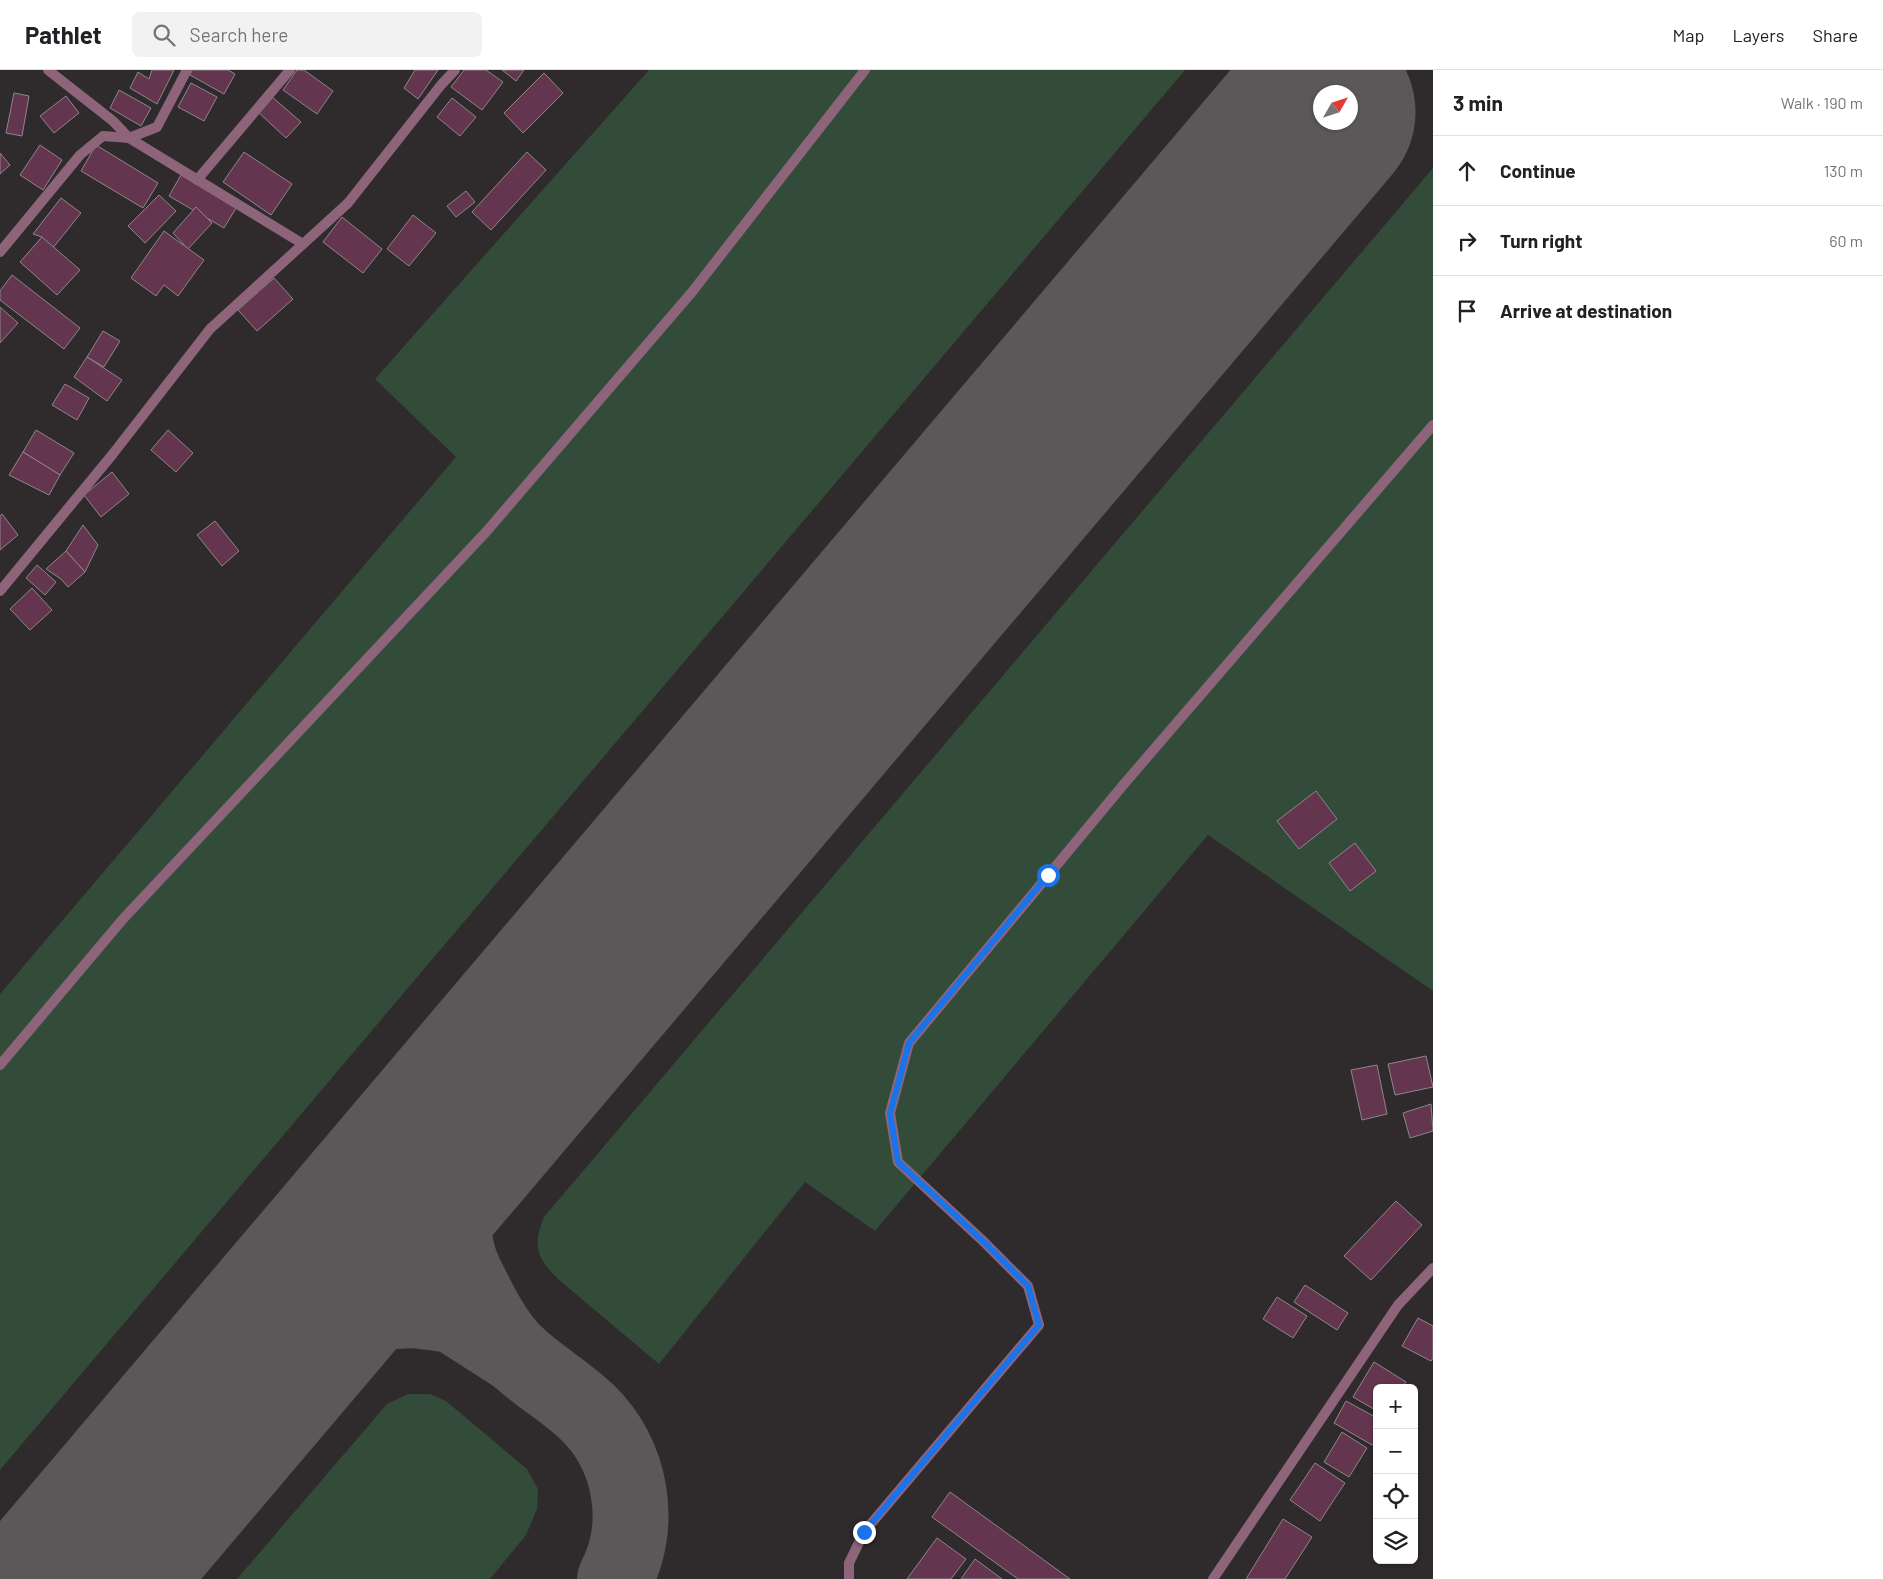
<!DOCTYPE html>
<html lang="en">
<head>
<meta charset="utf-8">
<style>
	body { margin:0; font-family:Barlow,sans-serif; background:#f2f2f2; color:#202124 }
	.controls { position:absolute; right:15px; bottom:15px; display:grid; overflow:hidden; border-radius:8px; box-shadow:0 1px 4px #0004 }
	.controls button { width:45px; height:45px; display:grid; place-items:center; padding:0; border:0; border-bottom:1px solid #e0e0e0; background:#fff; color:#202124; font:25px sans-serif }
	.compass { position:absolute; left:1313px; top:15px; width:45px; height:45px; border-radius:50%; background:#fff; box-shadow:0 1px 4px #0004; rotate:51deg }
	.stop { position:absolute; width:15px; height:15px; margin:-11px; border:4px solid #1a73e8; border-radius:50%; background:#fff }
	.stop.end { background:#1a73e8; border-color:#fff; box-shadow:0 1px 5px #0008 }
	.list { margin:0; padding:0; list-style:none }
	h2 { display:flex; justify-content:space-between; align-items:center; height:65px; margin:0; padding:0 20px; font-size:21px }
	h2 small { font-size:16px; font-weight:400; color:#757577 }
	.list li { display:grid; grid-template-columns:32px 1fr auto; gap:15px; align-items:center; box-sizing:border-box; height:70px; padding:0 20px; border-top:1px solid #e0e0e0 }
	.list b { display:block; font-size:19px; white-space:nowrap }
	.list em { font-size:16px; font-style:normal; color:#757577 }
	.icon { flex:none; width:28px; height:28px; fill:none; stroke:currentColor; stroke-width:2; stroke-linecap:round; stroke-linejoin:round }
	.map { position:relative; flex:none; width:1433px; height:1509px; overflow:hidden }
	header { display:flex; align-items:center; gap:30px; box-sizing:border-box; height:70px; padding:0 25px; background:#fff; border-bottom:1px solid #e0e0e0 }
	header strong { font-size:24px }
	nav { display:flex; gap:28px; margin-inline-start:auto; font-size:18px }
	.search { width:350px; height:45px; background:#f2f2f2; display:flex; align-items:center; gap:12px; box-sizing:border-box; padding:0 18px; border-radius:8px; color:#757577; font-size:19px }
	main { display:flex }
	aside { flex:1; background:#fff }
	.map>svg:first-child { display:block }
</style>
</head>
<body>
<header>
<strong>Pathlet</strong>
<div class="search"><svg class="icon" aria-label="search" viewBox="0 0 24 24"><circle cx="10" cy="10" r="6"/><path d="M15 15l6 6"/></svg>Search here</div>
<nav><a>Map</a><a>Layers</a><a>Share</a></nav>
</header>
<main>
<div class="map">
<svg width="1433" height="1509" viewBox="0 0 1433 1509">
	<rect width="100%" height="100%" fill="#2f2a2c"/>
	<!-- green -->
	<g fill="#324c39">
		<path d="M649 0H1185L0 1400V924L456 387 375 309Z"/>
		<path d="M1433 98V921L1208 765 875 1161 805 1112 659 1294 559 1210C537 1188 532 1177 544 1147Z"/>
		<path d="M408 1324H430L446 1331 527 1399 538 1419 537 1439 526 1465 490 1509H237L387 1334Z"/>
	</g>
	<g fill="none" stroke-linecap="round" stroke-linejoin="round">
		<!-- taxiway -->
		<g stroke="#5c585a" stroke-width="76">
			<path d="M511 996C500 1012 488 1027 479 1043 454 1082 445 1144 459 1189 463 1202 470 1214 476 1226 487 1248 499 1269 516 1285 538 1306 565 1321 587 1342 631 1384 644 1454 615 1509"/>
			<path d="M253 1300 293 1270 330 1253 374 1242 415 1240 453 1245 517 1286"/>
		</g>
		<!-- runway -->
		<path stroke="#5c585a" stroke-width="191" d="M76 1509 1320 42"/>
	</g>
	<!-- building -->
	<g fill="#63354e" stroke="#8d8789">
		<path d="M152 0H174L157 34 130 18 138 2 149 9Z"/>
		<path d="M192 0H228L235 4 224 24 190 5Z"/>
		<path d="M297 0H304L333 21 317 44 283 20Z"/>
		<path d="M415 0H438L418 29 404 18Z"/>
		<path d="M464 0H486L503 12 482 40 451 17Z"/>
		<path d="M502 0H524L516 11Z"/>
		<path d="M544 3 563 23 523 63 504 43Z"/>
		<path d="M191 13 217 27 204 51 178 37Z"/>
		<path d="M119 20 151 38 141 56 110 38Z"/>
		<path d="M14 23 29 26 22 66 6 63Z"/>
		<path d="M66 26 79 43 54 63 40 46Z"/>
		<path d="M271 26 301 52 286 68 257 41Z"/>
		<path d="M452 28 476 47 460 66 437 47Z"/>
		<path d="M40 75 62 90 43 120 20 105Z"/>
		<path d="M96 75 158 113 143 138 81 101Z"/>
		<path d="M244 82 292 114 271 145 223 112Z"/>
		<path d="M527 82 546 100 491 160 472 142Z"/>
		<path d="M0 83 10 95 0 104Z"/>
		<path d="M181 105 236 138 224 158 169 126Z"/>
		<path d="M466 121 475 132 456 147 447 136Z"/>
		<path d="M159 125 176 141 145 173 128 156Z"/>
		<path d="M61 128 81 143 52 179 42 167 33 164Z"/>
		<path d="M196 137 212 153 188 179 173 163Z"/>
		<path d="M413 145 436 163 409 196 387 179Z"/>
		<path d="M342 147 382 179 363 203 323 172Z"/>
		<path d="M164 161 204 190 178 226 164 215 156 226 131 208Z"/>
		<path d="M42 167 80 200 57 225 20 192Z"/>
		<path d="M12 205 80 258 64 279 0 230V221Z"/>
		<path d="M274 208 293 229 257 261 238 240Z"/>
		<path d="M0 237 18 253 0 273Z"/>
		<path d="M103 261 120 271 104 297 87 287Z"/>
		<path d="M87 287 122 310 107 331 74 307Z"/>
		<path d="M65 314 89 328 77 350 52 335Z"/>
		<path d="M36 360 74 383 60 405 23 382Z"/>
		<path d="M168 360 193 383 176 402 151 380Z"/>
		<path d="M23 382 60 405 49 425 9 405Z"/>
		<path d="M112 402 129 424 101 447 84 425Z"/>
		<path d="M2 444 18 465 0 480V446Z"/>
		<path d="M215 451 239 481 222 496 197 465Z"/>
		<path d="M83 455 98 475 85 502 66 481Z"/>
		<path d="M66 481 85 502 68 517 61 509 46 499Z"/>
		<path d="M37 495 56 512 45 525 26 508Z"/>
		<path d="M32 518 52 540 30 560 10 539Z"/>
		<path d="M1316 721 1337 749 1299 779 1277 751Z"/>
		<path d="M1355 773 1376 801 1350 821 1329 793Z"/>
		<path d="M1426 986 1433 1017 1395 1025 1388 994Z"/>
		<path d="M1377 995 1387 1044 1362 1050 1351 1000Z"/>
		<path d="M1431 1034 1433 1061 1410 1068 1403 1043Z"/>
		<path d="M1396 1131 1422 1155 1371 1210 1344 1186Z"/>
		<path d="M1305 1215 1348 1243 1337 1260 1294 1232Z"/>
		<path d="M1277 1227 1307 1246 1293 1268 1263 1249Z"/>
		<path d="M1418 1248 1433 1256V1288L1431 1291 1402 1276Z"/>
		<path d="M1374 1292 1406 1312 1402 1318H1377V1341L1353 1327Z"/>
		<path d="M1346 1331 1377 1348V1367L1372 1375 1334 1353Z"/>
		<path d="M1342 1362 1367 1378 1349 1407 1324 1392Z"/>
		<path d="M1315 1393 1345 1413 1320 1451 1290 1430Z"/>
		<path d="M950 1422 1070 1509H1018L932 1447Z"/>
		<path d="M1283 1449 1312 1467 1285 1509H1246Z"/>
		<path d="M937 1468 966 1489 951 1509H907Z"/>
		<path d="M975 1489 1002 1509H961Z"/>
	</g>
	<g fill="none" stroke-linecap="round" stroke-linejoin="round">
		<!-- service -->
		<g stroke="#8d6479" stroke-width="10">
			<path d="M48 0 113 51 129 68 303 174"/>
			<path d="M197 110 290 0"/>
			<path d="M0 182 80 85 103 66 129 68 157 57 187 0"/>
			<path d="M112 385 210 259 348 133 441 15 455 0"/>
			<path d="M0 995 123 849 486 462 692 222 865 0"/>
			<path d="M849 1509V1493L864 1462 1039 1255 1028 1216 983 1171 898 1092 890 1043 909 973 1124 714 1433 355"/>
		</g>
		<!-- minor -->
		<path stroke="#8d6479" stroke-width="10" d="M0 521 112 385"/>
		<!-- tertiary -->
		<path stroke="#8d6479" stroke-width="10" d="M1213 1509 1398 1235 1433 1198"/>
	</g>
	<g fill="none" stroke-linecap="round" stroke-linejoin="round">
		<!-- route -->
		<path stroke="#1a73e8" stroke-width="6" d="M864 1462 1039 1255 1028 1216 983 1171 898 1092 890 1044 909 973 1048 805"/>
	</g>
</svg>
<div class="controls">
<button>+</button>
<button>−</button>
<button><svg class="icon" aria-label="locate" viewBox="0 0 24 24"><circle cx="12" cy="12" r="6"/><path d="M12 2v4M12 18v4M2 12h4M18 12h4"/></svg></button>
<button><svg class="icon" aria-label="layers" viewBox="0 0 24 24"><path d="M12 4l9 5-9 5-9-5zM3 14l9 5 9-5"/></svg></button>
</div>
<svg class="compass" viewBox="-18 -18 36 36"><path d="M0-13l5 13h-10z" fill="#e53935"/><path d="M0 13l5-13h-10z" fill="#757577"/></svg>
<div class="stop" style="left:1048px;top:805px"></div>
<div class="stop end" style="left:864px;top:1462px"></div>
</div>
<aside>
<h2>3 min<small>Walk · 190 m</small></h2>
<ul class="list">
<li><svg class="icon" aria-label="ahead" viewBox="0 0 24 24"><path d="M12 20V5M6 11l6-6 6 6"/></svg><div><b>Continue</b></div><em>130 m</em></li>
<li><svg class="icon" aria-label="right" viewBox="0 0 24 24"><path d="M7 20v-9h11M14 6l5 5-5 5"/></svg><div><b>Turn right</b></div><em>60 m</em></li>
<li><svg class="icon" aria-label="arrive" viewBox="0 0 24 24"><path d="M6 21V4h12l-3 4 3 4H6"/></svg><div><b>Arrive at destination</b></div></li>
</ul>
</aside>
</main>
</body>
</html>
